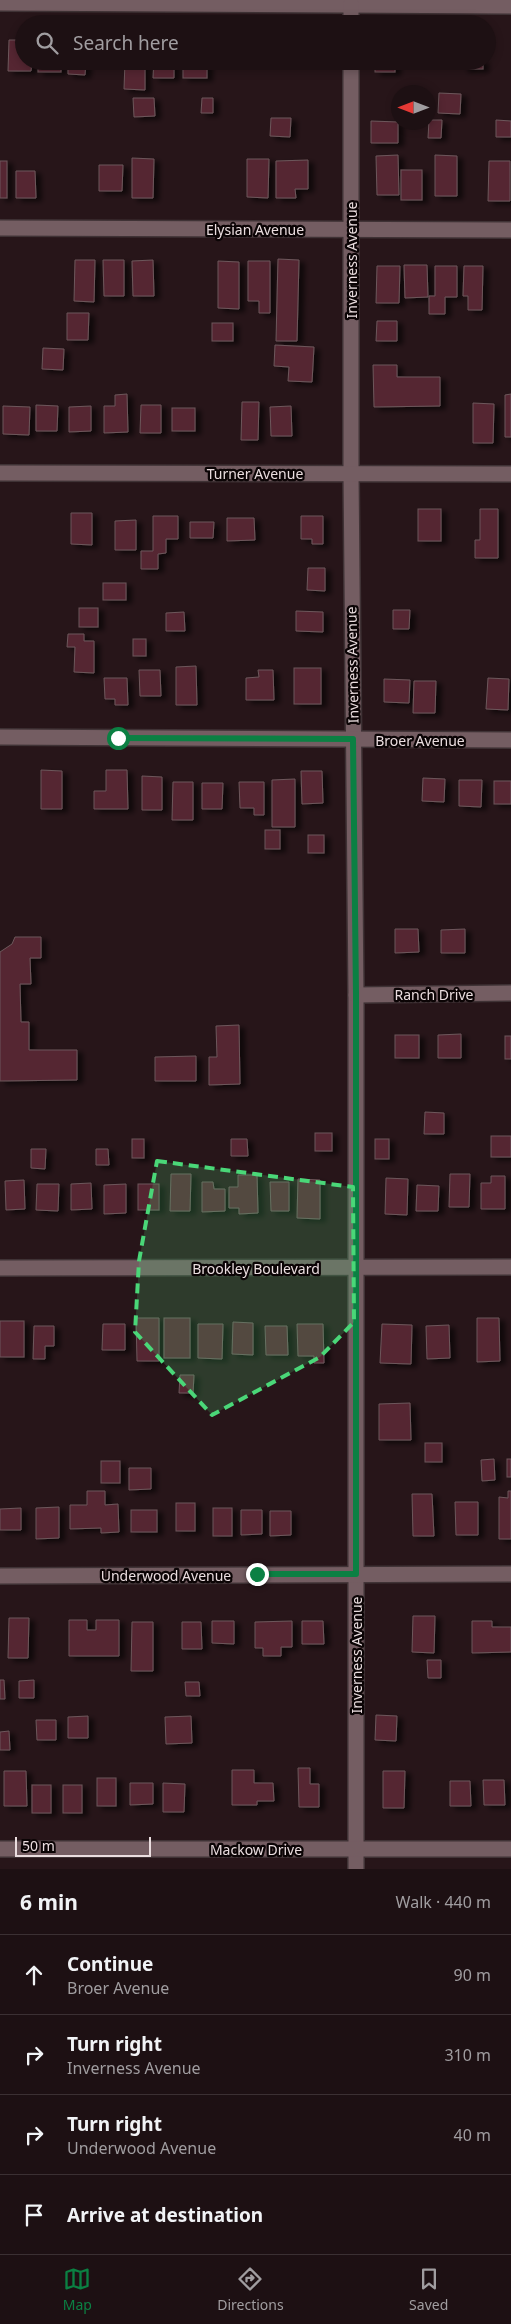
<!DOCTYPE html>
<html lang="en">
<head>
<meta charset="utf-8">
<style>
	body { margin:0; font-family:"Noto Sans",sans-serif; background:#25191c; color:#f1f3f6 }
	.compass { position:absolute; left:391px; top:85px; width:45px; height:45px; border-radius:50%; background:#1d1013; box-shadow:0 2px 8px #0003; rotate:270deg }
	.scale { position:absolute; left:15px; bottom:12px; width:136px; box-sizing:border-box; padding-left:5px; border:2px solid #eadddf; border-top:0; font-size:14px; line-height:18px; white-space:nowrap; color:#eadddf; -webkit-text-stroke:4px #0b0405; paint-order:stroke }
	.stop { position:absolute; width:15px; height:15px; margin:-11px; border:4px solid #0b8043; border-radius:50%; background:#fff }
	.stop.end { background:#0b8043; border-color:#fff; box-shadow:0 1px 5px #0008 }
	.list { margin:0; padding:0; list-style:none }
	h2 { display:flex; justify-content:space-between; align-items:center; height:65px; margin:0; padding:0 20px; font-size:21px }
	h2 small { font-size:16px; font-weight:400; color:#a09da0 }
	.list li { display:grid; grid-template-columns:32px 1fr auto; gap:15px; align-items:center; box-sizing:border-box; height:80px; padding:0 20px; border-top:1px solid #3b3033 }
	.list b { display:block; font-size:19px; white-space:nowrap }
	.list p { margin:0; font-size:16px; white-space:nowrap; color:#a09da0 }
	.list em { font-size:16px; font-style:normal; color:#a09da0 }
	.icon { flex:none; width:28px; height:28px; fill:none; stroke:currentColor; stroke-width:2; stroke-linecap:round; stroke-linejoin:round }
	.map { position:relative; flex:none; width:511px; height:1869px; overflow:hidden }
	.search { position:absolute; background:#1d1013; box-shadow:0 2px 8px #0003; left:15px; right:15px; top:15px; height:55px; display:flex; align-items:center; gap:12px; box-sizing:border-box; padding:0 18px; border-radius:28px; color:#a09da0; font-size:19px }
	.sheet { height:385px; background:#1d1013 }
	nav { display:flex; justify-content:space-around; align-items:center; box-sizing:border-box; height:70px; border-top:1px solid #3b3033; background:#1d1013; font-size:14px; color:#a09da0 }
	nav a { display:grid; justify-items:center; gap:2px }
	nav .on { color:#0b8043 }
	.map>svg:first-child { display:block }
</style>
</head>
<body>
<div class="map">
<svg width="511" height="1869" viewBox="0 0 511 1869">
	<defs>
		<filter id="shadow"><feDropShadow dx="5.5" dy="3" stdDeviation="2.5" flood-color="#0009"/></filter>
	</defs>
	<rect width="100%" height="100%" fill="#271519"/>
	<!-- building -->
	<g fill="#542733" stroke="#6d575b" filter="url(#shadow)">
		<path d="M9 40H24V61H32L31 71H8Z"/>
		<rect x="38" y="61" width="23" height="11"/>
		<path d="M68 61H86L85 75 68 74Z"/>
		<path d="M125 61H145V90L124 89Z"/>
		<path d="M154 61H174V78H153Z"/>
		<rect x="183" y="61" width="24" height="17"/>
		<rect x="375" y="61" width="20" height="11"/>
		<rect x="463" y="61" width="20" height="8"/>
		<path d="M439 93 461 94 460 114 438 113Z"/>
		<path d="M133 98H154L155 116 134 117Z"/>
		<path d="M202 98H213V113H201Z"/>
		<path d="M271 118H291L290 137 270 136Z"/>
		<path d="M429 120H442L441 138H428Z"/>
		<path d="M496 120 511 121V137H496Z"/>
		<path d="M371 121 398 122V143H371Z"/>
		<path d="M398 155 399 195H377L376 156Z"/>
		<path d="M435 155 457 156V196H435Z"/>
		<path d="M132 158 154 159 153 198H132Z"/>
		<path d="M247 159H269L268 198 247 197Z"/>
		<path d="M308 160V189H295L296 198H276V161Z"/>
		<rect x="0" y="161" width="7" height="37"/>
		<path d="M489 161H510V201H488Z"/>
		<path d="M99 165H123L122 191H99Z"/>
		<rect x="401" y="170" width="21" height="30"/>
		<path d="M16 171H35L36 198H16Z"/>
		<path d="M278 259 299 260 297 341H276Z"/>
		<path d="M75 260H95L94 302 74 301Z"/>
		<path d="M103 260H124V296H104Z"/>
		<path d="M153 260 154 296H133L132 261Z"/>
		<path d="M218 261 239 262V309L218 308Z"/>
		<path d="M248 261H270V313H259V301H248Z"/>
		<path d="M404 265H427L428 297 405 298Z"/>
		<path d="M377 266H400L399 303H376Z"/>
		<path d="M435 266H457V297H445V314H429V296H435Z"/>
		<path d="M464 266H483L482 310H468V296H463Z"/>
		<path d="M67 313H89L88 340H67Z"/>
		<path d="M377 321H397V341H376Z"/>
		<rect x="212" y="323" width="21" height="18"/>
		<path d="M275 345 314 347 312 382 288 381 289 367 274 366Z"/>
		<path d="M43 348 64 349 63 370 42 369Z"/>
		<path d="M373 365H397V377H440V406L374 407Z"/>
		<path d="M127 394 128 432 104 433V406H115V395Z"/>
		<path d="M511 394V437H505V395Z"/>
		<path d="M242 402H259L258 440H241Z"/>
		<path d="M473 403 494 404 493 443H473Z"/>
		<path d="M36 405 58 406 57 431H36Z"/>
		<path d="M141 405H161V433H140Z"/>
		<path d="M3 406 30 407 29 435 3 434Z"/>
		<path d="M91 406V431L69 432V407Z"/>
		<path d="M291 406 292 436H271L270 407Z"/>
		<rect x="172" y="408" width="23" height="23"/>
		<rect x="418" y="509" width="23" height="32"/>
		<path d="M480 509H498V558H475V540H480Z"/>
		<path d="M71 513H92V545L71 544Z"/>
		<path d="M153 516H178V539H166V553L158 554V569H141V551H153Z"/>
		<path d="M301 516H323V544H312V539H301Z"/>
		<path d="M227 518H254L255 540 227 541Z"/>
		<path d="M136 520V550H115V521Z"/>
		<path d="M190 522H214L213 538H190Z"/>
		<path d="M308 568H325V591L307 590Z"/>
		<rect x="103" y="583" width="23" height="17"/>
		<rect x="79" y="608" width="19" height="19"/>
		<path d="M393 610H410L409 629H393Z"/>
		<path d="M296 611 323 612V632L296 631Z"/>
		<path d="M184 612 185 631H166V613Z"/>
		<path d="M68 634H84V641H94V673L74 672 75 647H67Z"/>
		<rect x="133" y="639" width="13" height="17"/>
		<path d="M196 666 197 705H176V667Z"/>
		<rect x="294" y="668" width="27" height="36"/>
		<path d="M139 670H160L161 696H140Z"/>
		<path d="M258 670H273L274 700H246V678L259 677Z"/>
		<path d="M104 678H127L128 705H115V699H105Z"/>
		<path d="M488 678 509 679 508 710 486 709Z"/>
		<path d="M384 679 410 680 409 703 384 702Z"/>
		<path d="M414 681H436L435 713H413Z"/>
		<path d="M41 770 62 771V809H41Z"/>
		<path d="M106 770H127L128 809H94V791H106Z"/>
		<path d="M301 771H322L323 803 302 804Z"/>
		<path d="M142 776 162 777V810H142Z"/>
		<path d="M423 778 445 779 444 802 422 801Z"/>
		<path d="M295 779V827H272V780Z"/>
		<path d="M459 780H482L481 807 459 806Z"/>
		<rect x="494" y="781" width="17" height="23"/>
		<path d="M173 782H193V820H172Z"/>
		<path d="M239 782H264V815H254V808H240Z"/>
		<path d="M202 783H223L222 809H202Z"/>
		<rect x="265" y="830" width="15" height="19"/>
		<rect x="308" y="835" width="16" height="18"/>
		<path d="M395 929H418L419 952 395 953Z"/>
		<path d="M465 929V953H441V930Z"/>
		<path d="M15 937H41V958H30L31 984H20L21 1022H29V1050H77V1080L0 1081V952L12 944Z"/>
		<path d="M239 1025 240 1084 209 1085V1057H217L216 1026Z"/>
		<path d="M461 1034V1058H438V1035Z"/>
		<rect x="395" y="1035" width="24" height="23"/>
		<rect x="505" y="1036" width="6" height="23"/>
		<path d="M196 1056V1081H155V1057Z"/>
		<path d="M425 1112 444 1113V1134H424Z"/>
		<rect x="315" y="1133" width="17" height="18"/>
		<rect x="491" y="1136" width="20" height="21"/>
		<rect x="132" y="1139" width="12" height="19"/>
		<path d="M231 1139H247L248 1156H231Z"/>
		<rect x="375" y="1139" width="14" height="20"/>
		<path d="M31 1149H46L45 1169 31 1168Z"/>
		<path d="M96 1149H108L109 1165H96Z"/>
		<path d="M171 1174H191L190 1211H170Z"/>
		<path d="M450 1174H470L469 1207H449Z"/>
		<path d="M238 1175H257L258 1213 239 1214V1208H229V1187H238Z"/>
		<path d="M491 1176H505V1209H481V1183H491Z"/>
		<path d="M386 1178 408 1179 407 1215 385 1214Z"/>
		<path d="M298 1179 320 1180V1219L297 1218Z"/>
		<path d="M24 1180 25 1209 6 1210 5 1181Z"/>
		<path d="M202 1182H213L214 1189H225V1211L202 1212Z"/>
		<path d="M270 1182H289V1211H271Z"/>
		<path d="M91 1183 92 1209 71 1210V1184Z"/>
		<path d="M37 1184H59L58 1211 36 1210Z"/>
		<path d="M126 1184V1213L104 1214V1185Z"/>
		<rect x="138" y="1184" width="21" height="26"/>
		<path d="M417 1185 439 1186 438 1211H416Z"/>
		<path d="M136 1318H159V1361H137Z"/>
		<rect x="164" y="1318" width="26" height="40"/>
		<path d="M477 1318H499L500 1361 477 1362Z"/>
		<rect x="0" y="1321" width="24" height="36"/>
		<path d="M233 1322 253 1323V1355L232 1354Z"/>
		<path d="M103 1324H125V1350H102Z"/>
		<path d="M198 1324H223L222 1359 198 1358Z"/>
		<path d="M297 1324H323L324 1363H314V1356H298Z"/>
		<path d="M382 1324 412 1325 411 1364 380 1363Z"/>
		<path d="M449 1325 450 1358 427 1359 426 1326Z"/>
		<path d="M34 1326H54V1346H45V1359H33Z"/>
		<path d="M265 1326H287L288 1355H266Z"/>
		<path d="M180 1375H194L193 1393H179Z"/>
		<path d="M410 1403 411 1440H379V1404Z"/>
		<rect x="425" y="1443" width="17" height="19"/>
		<path d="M494 1459 495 1480 482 1481 481 1460Z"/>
		<rect x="507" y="1459" width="4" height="18"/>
		<rect x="101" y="1461" width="19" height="22"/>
		<path d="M129 1468H151V1489L129 1490Z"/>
		<path d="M87 1491H105V1505L118 1504 119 1532 101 1533V1528L70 1529V1505H87Z"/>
		<path d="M508 1491H511V1539H499V1497L508 1498Z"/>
		<path d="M412 1494H432L434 1536H413Z"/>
		<path d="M455 1502H478V1535H456Z"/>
		<rect x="176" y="1503" width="19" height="28"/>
		<path d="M59 1507V1538L36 1539V1508Z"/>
		<path d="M21 1508V1530H0V1509Z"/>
		<rect x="213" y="1508" width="19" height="28"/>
		<rect x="131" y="1510" width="26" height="22"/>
		<path d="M241 1510H262V1534L241 1535Z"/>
		<path d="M270 1511H291V1535L270 1536Z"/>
		<path d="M413 1616H435L434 1653 412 1652Z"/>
		<path d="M9 1618H29L28 1658H8Z"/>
		<path d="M69 1620H87V1630H96V1620H119V1656H69Z"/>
		<path d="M212 1621H234V1644L212 1643Z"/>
		<path d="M292 1621V1647H281V1656H263V1648H255V1622Z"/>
		<path d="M302 1621H323L324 1644H302Z"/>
		<path d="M472 1621H492V1627H511V1652L472 1653Z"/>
		<path d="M132 1622H153V1671H131Z"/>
		<path d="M182 1622H201L202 1649H182Z"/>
		<path d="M427 1660H441V1678H428Z"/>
		<path d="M0 1680H4L5 1699H0Z"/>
		<path d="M34 1680V1698H19V1681Z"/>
		<path d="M185 1682H199L200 1696H186Z"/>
		<path d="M376 1715 397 1716 396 1741 375 1740Z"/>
		<path d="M88 1716V1738H68V1717Z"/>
		<path d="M191 1716 192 1743 166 1744 165 1717Z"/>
		<path d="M36 1720H56V1740H37Z"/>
		<path d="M9 1731 10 1750H0V1732Z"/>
		<path d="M298 1768H310V1784H319V1807H299Z"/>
		<path d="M232 1770H254V1783H273L274 1801H257V1805H232Z"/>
		<path d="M4 1771H26L27 1806H4Z"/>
		<path d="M383 1771H405L404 1808H383Z"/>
		<rect x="97" y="1778" width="19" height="28"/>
		<path d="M483 1780H504L505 1805H484Z"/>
		<path d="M450 1781H470L471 1806H450Z"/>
		<path d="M130 1783H153V1804L130 1805Z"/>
		<path d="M163 1783 185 1784 184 1812H163Z"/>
		<rect x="32" y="1785" width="19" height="28"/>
		<rect x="63" y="1785" width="19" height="28"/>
	</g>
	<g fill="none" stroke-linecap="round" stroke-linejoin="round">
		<!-- street casing -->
		<g stroke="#3f3235" stroke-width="18">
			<g id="street">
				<path d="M0 3 511 6"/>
				<path d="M351 4V24"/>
				<path d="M351 61V473L356 995V1869"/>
				<path d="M0 228 511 230"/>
				<path d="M0 473 511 474"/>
				<path d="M0 737 511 740"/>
				<path d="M356 995 511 993"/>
				<path d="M0 1268 511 1267"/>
				<path d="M0 1576 511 1574"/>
				<path d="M0 1849H511"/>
			</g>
		</g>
		<!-- street -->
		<use href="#street" stroke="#745d62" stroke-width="15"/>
	</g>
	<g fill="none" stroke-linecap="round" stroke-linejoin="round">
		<!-- route -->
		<path stroke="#0b8043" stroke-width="6" d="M118 738 353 739 356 994V1574H257"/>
	</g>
	<!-- marked area -->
	<path fill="#4ad778" fill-opacity="0.2" stroke="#4ad778" stroke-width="4" stroke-dasharray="10 6" stroke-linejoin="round" d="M157 1161 353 1187 354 1322 320 1357 212 1415 135 1332 139 1261Z"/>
	<g text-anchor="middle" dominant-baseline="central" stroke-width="4.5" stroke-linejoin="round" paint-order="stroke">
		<!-- street labels -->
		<g font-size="14" fill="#eadddf" stroke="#0b0405">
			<text x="255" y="229">Elysian Avenue</text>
			<text transform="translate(351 260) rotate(-90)">Inverness Avenue</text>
			<text x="255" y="473">Turner Avenue</text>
			<text transform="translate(352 665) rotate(-91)">Inverness Avenue</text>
			<text x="420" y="740">Broer Avenue</text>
			<text x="434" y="994">Ranch Drive</text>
			<text x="256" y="1268">Brookley Boulevard</text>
			<text x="166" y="1575">Underwood Avenue</text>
			<text transform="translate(356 1655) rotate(-90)">Inverness Avenue</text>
			<text x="256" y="1849">Mackow Drive</text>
		</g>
	</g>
</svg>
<svg class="compass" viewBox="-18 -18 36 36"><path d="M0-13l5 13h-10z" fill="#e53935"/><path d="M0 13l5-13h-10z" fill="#a09da0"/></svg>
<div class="scale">50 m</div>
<div class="stop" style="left:118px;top:738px"></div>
<div class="stop end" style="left:257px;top:1574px"></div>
<div class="search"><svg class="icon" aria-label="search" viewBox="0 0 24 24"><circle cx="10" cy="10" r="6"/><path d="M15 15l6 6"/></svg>Search here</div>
</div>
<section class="sheet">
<h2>6 min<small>Walk · 440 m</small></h2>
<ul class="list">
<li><svg class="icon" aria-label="ahead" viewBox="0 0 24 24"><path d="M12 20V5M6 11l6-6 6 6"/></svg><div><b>Continue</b><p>Broer Avenue</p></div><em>90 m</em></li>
<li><svg class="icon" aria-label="right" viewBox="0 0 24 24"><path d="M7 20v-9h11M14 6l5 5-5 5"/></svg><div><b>Turn right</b><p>Inverness Avenue</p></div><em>310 m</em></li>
<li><svg class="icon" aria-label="right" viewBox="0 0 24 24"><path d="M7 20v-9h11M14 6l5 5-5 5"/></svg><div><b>Turn right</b><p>Underwood Avenue</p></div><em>40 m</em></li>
<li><svg class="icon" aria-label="arrive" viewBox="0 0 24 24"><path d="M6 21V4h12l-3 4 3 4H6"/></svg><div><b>Arrive at destination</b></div></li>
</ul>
</section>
<nav>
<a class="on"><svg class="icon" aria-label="map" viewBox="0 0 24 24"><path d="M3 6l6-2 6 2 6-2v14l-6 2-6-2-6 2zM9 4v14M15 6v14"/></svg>Map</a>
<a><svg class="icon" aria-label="directions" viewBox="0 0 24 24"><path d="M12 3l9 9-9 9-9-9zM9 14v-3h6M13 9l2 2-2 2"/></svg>Directions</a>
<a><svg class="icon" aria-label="saved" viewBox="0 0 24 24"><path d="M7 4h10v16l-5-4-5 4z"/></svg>Saved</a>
</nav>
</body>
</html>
